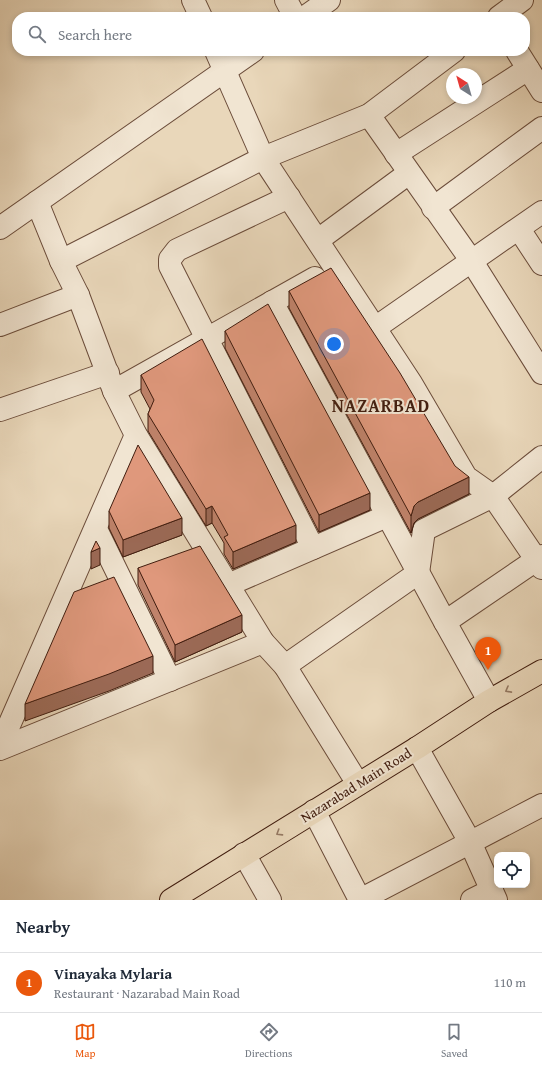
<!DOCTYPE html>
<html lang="en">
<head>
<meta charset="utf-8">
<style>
	body { margin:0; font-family:"Gentium Book Plus",serif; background:#f2f2f3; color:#1f2937 }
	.controls { position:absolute; right:12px; bottom:12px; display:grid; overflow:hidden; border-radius:8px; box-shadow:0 2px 6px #0003 }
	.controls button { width:36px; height:36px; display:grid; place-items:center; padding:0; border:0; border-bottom:1px solid #e0e1e3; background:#fff; color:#1f2937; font:20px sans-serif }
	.compass { position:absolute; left:446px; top:68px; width:36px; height:36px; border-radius:50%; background:#fff; box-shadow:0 2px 6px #0003; rotate:323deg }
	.you { position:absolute; left:334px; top:344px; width:14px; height:14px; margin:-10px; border:3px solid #fff; border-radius:50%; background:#1a73e8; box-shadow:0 0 0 6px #1a73e833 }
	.badge { display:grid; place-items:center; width:26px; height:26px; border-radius:50%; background:#ea580c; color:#fff; font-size:13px; font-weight:700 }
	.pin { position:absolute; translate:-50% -33px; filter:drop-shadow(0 1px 2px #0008) }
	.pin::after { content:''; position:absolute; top:21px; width:14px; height:12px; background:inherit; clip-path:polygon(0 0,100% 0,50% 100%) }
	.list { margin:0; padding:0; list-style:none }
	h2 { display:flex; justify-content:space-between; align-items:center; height:52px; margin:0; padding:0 16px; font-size:17px }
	h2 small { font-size:13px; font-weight:400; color:#747a83 }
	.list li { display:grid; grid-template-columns:26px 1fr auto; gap:12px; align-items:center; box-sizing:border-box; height:60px; padding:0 16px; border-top:1px solid #e0e1e3 }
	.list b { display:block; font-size:15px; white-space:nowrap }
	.list p { margin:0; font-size:13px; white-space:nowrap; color:#747a83 }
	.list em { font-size:13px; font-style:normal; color:#747a83 }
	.icon { flex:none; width:22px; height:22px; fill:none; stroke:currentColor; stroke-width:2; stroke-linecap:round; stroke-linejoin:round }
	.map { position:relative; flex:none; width:542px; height:900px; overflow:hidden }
	.search { position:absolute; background:#fff; box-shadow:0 2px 6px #0003; left:12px; right:12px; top:12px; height:44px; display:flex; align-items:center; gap:10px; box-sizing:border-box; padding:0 14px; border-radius:16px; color:#747a83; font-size:15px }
	.sheet { height:112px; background:#fff }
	nav { display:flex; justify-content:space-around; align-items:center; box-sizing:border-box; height:56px; border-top:1px solid #e0e1e3; background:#fff; font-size:11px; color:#747a83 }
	nav a { display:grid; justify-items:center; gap:2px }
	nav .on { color:#ea580c }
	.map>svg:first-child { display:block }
</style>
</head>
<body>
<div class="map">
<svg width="542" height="900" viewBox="0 0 542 900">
	<rect width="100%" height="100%" fill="#e9d7ba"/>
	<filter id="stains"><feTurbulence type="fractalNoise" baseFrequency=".005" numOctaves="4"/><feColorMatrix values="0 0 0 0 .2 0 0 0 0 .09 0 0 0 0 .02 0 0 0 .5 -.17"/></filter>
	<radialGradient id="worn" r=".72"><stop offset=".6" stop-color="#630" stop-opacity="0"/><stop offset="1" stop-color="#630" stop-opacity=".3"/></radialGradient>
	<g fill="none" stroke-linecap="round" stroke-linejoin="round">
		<!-- street casing -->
		<g stroke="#6b4c3a" stroke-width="24">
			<g id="street">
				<path d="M193 0 201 17"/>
				<path d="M286 0 295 17"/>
				<path d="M305 17 329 0"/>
				<path d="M499 17 522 0"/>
				<path d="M216 51 263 158 411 383 466 477 493 496 542 568"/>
				<path d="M517 51 542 91"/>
				<path d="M369 115 471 260 542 373"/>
				<path d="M396 154 528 69"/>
				<path d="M289 197 177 250 170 259V266L313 548"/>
				<path d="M37 202 61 261 78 295 114 391 136 435 263 642 285 666 358 784"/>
				<path d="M433 208 542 128"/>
				<path d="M0 228 253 51"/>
				<path d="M519 229 542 264"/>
				<path d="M318 240 409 173"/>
				<path d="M61 261 263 158 369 115 454 51"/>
				<path d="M272 302 445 622 542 556"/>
				<path d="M0 325 78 295"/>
				<path d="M375 328 542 212"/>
				<path d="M114 391 315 278"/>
				<path d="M0 410 108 373"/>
				<path d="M96 529 170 680"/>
				<path d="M228 585 387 516"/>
				<path d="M445 622 489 701"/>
				<path d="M285 666 418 573 424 530 493 496 542 457"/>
				<path d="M0 746 136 435"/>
				<path d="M417 748 470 842 496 900"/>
				<path d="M0 749 263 642"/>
				<path d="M314 811 360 900"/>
				<path d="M244 854 270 900"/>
				<path d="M360 900 542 805"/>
				<path d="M472 900 492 890"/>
			</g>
		</g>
		<!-- primary casing -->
		<g stroke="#411d0f" stroke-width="24">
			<path id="primary" d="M171 900 417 748 489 701 542 671"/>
		</g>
		<!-- street -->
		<use href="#street" stroke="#f1e5d2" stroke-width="22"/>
		<!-- primary -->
		<use href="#primary" stroke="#e9d7ba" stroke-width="22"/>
	</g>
	<!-- wall -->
	<g fill="#c0836b" stroke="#411d0f">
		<path d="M289 291 469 494 418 519 414 523 411 533 289 308Z"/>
		<path d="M225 331 370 510 319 532 225 348Z"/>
		<path d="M141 375 296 542 233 569 224 554V543L212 523 206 526 148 431V414L150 409 141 392Z"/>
		<path d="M109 511 182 535 123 557 109 528Z"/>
		<path d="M138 568 242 632 175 662 138 585Z"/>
	</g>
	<!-- shaded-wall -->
	<g fill="#9c6a57" stroke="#411d0f">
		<path d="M469 477V494L418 519 414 523 411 533V516L414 506 418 502Z"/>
		<path d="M370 493V510L319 532V515Z"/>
		<path d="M212 506V523L206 526V509Z"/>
		<path d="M182 518V535L123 557V540Z"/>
		<path d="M296 525V542L233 569V552Z"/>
		<path d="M100 548V565L91 569V552Z"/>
		<path d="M242 615V632L175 662V645Z"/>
		<path d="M153 656V673L109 691 25 721V704Z"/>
	</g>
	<!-- building -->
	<g fill="#df987c" stroke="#411d0f">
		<path d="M331 268 400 373 455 466 469 477 418 502 414 506 411 516 289 291Z"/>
		<path d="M268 304 370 493 319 515 225 331Z"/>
		<path d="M202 339 296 525 233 552 224 537 228 535 212 506 206 509 148 414 154 400 141 375Z"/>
		<path d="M138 445 182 518 123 540 109 511Z"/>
		<path d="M96 541 100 548 91 552Z"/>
		<path d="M200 546 242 615 175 645 138 568Z"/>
		<path d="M114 577 153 656 109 674 25 704 74 592Z"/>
	</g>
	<!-- one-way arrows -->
	<defs><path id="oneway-chevron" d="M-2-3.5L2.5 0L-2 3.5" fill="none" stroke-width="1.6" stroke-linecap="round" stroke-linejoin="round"/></defs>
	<g stroke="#957a64">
		<use href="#oneway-chevron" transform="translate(508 690) rotate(151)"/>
		<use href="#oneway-chevron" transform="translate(279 833) rotate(148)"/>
	</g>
	<g text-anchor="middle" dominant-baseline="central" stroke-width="4" stroke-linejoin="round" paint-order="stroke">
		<!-- street labels -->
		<g font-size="14" fill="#411d0f" stroke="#f1e5d2">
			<text transform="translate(356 785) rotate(-32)">Nazarabad Main Road</text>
		</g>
		<!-- district labels -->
		<g font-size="18" font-weight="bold" letter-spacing="1" fill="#411d0f" stroke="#f1e5d2">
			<text x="381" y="405">NAZARBAD</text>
		</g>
	</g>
	<rect width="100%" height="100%" filter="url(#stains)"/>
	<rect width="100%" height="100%" fill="url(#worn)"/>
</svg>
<div class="controls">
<button><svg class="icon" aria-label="locate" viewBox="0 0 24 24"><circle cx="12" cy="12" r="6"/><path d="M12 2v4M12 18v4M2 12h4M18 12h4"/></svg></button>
</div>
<svg class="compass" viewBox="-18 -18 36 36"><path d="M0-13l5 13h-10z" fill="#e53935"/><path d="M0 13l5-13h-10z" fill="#747a83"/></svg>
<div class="you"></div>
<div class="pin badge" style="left:488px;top:670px">1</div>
<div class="search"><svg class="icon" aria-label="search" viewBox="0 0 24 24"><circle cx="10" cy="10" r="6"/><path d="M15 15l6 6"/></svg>Search here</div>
</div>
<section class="sheet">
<h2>Nearby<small></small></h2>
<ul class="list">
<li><span class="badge">1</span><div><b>Vinayaka Mylaria</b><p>Restaurant · Nazarabad Main Road</p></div><em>110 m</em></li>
</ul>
</section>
<nav>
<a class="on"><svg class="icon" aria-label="map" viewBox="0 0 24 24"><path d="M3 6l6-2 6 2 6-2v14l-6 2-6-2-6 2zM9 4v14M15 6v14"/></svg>Map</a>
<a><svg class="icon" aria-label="directions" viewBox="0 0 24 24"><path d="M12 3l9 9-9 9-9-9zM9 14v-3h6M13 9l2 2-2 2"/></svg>Directions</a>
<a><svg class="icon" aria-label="saved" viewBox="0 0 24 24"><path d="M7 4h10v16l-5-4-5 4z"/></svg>Saved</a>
</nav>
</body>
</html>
